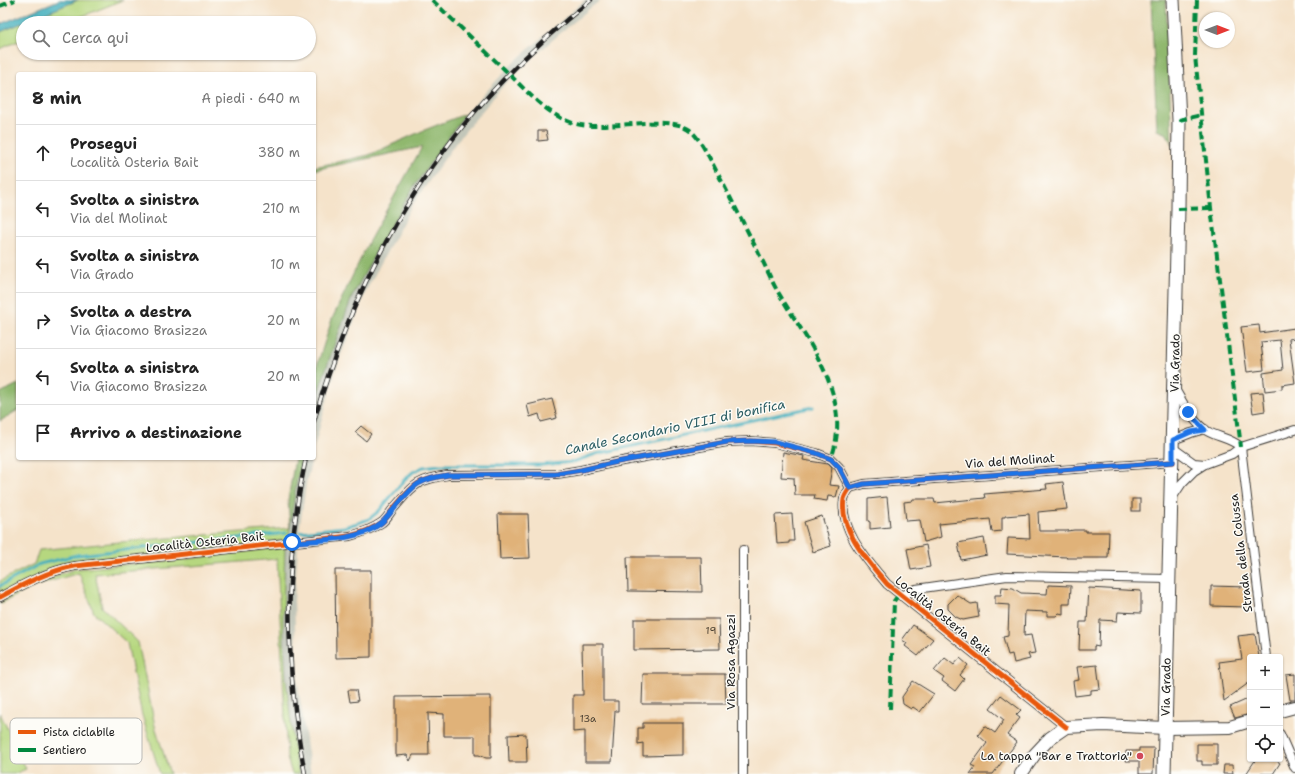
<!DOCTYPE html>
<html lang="it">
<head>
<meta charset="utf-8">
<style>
	body { margin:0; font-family:"Shantell Sans",sans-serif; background:#f6f6f6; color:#222 }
	.controls { position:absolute; right:12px; bottom:12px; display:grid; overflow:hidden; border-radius:4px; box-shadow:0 1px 3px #0004 }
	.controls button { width:36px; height:36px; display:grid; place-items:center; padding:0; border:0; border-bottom:1px solid #e0e0e0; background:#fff; color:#222; font:20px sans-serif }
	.compass { position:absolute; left:1199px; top:12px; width:36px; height:36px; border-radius:50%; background:#fff; box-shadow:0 1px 3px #0004; rotate:90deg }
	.stop { position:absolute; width:12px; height:12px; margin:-9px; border:3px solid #1a73e8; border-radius:50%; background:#fff }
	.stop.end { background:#1a73e8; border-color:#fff; box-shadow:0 1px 4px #0008 }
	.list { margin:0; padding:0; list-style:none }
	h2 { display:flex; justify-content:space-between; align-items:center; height:52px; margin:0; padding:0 16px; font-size:17px }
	h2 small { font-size:13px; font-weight:400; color:#767676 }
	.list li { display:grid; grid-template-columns:26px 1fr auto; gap:12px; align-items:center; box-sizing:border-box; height:56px; padding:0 16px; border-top:1px solid #e0e0e0 }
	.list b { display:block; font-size:15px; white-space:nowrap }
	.list p { margin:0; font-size:13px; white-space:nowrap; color:#767676 }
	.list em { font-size:13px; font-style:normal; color:#767676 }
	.icon { flex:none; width:22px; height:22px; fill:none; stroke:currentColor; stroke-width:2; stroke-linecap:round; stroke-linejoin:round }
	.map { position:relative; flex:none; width:1295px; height:774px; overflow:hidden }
	.search { position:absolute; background:#fff; box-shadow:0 1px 3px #0004; left:16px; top:16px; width:300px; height:44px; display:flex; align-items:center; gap:10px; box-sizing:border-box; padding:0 14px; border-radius:22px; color:#767676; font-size:15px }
	.panel { position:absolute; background:#fff; box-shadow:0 1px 3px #0004; left:16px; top:72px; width:300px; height:388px; border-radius:4px }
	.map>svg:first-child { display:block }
</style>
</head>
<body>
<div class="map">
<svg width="1295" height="774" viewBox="0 0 1295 774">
	<rect width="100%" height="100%" fill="#fdfcf7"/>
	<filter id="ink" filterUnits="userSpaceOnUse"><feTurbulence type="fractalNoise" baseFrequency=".025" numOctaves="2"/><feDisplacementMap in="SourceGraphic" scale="8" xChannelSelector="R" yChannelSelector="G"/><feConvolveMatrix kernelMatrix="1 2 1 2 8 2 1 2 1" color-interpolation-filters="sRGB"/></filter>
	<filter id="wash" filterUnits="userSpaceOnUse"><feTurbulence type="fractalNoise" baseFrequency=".012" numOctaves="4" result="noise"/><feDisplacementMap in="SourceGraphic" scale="16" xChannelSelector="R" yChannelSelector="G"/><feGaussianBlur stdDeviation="0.9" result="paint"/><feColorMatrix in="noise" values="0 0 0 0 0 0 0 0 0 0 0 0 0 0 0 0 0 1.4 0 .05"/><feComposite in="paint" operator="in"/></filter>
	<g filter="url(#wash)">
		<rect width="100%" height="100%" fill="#f5e3ca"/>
		<!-- industrial -->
		<g fill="#c2c6b9">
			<path d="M585 0H601L589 9 549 43 503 86 457 141 411 207 367 289 337 365 314 448V405L331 354 352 297 377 250 415 185 465 114 513 63Z"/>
			<path d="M302 458H312L306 484 298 539 288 540 297 480Z"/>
			<path d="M285 547H298L294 600 297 678 311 774H299L295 756 286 680 283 621Z"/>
		</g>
		<!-- green -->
		<g fill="#b6d77f" stroke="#697a4e">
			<path d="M78 0H123L65 23H23V39L0 49V32Z"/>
			<path d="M290 528 288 540 63 566 0 593V581L34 564 39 550 120 542Z"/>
			<path d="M285 547 283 621 286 680 295 756 299 774H292L287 758 277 559 95 574 102 607 138 642 155 726 170 774H160L142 715 127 643 94 613 79 573 35 586 0 604V602L39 581 76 569 187 559Z"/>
			<path d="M0 713 26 769 14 774H0Z"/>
		</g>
		<!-- forest -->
		<g fill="#90b86e" stroke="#566a45">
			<path d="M1151 0H1166L1172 145 1167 134 1157 130Z"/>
			<path d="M465 114 415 185 377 250 352 297 331 354 314 405V375L332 319 369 241 422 147 314 170V167L369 155 422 131Z"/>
			<path d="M18 384V410L0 421V393Z"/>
			<path d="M295 458H302L297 480 290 528 288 500Z"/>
		</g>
		<!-- water -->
		<path fill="#40aebc" stroke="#2e656c" d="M59 0H78L0 32V24Z"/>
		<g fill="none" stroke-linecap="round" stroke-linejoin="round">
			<!-- stream -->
			<g stroke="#40aebc" stroke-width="3">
				<path d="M301 532 344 527 361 522 369 519 379 511 405 479 413 472 423 467 440 465H542L573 462 596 454 813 407"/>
				<path d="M0 586 40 564 77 555 286 533"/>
			</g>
		</g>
		<g id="blocks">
			<!-- building -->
			<g fill="#e0b279">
				<path d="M538 131H546L548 140 538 141Z"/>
				<path d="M1259 325 1260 333 1295 328V338L1289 339 1295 383 1282 385V389L1265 391 1263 373 1283 370 1280 340 1261 342 1264 370 1247 372 1241 327Z"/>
				<path d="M1263 392 1265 411 1253 413 1250 393Z"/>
				<path d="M552 399 557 418 541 422 539 414 530 417 527 405Z"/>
				<path d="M361 426 371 434 366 441 355 432Z"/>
				<path d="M783 452 804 456 803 460 828 464 832 468 829 485 839 486 836 497 828 496 827 501 814 499 815 495H795L794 478 781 477Z"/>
				<path d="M1063 482 1067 509 1038 512 1039 531H1067L1074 530H1086V532H1109L1108 558H1067L1066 557 1007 554 1008 538 1030 539 1029 514 1005 516V517H1002V531L992 532 990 519 939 524 941 537 924 542 920 520 906 521 904 502 912 501 913 499H934L935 503 985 498 984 494 1047 489 1046 484Z"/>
				<path d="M887 497 890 527 870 529V522L868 521V499Z"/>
				<rect x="1132" y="499" width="8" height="12"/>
				<path d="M498 514H528L530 558 500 559Z"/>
				<path d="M792 514 794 541H789V543L777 544 775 515Z"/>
				<path d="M822 516 831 546 813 552 804 522Z"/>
				<path d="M984 538 987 555 961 560 958 543Z"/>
				<path d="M926 545 930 567 911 570 907 549Z"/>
				<path d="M627 557H701L702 592 628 591Z"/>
				<path d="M335 570H371V657L336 658Z"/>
				<path d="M1048 585 1071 586 1070 604H1063V614L1059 613 1056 616H1047V612L1025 611 1024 636 1031 635 1035 653 1028 654 1030 659 1014 663 1012 654 1008 655 1003 637 1008 636 1009 605 995 604V595H1001L1002 587 1013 588 1021 593 1047 594Z"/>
				<path d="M1211 586 1247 587 1246 607 1211 606Z"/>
				<path d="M1089 588 1141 591V613L1118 612 1117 621 1100 620 1099 647 1094 646V650H1079L1080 622H1087Z"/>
				<path d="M957 595 971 604 977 603 979 617 963 620 956 617 948 609V604Z"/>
				<path d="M634 619H719L720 649 634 650Z"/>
				<path d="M913 625 933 639 918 656 905 646 907 643 902 640Z"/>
				<path d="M1255 634 1259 657H1250V682L1224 701 1219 662 1242 659 1238 636Z"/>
				<path d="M582 644H603V701H618V711H615L612 762H585V731L573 732V695H583Z"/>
				<path d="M945 658 954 665 960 658 968 665 960 675 964 679 955 691 942 681 944 678 934 671Z"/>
				<path d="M1097 665 1100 689 1091 690V694L1075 696 1073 681 1079 680 1077 667Z"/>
				<path d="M643 674H725L726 704H642Z"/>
				<path d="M1295 674V700H1290L1286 675Z"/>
				<path d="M913 681 934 694 920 712 913 707 911 709 903 704 902 697Z"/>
				<path d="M348 690H356L358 701 350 702Z"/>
				<path d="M1001 695 1021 710 1016 715 1020 718 1007 735 1017 742 993 774H970L975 767 971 765 987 743 978 735 985 726 995 733 1004 720 990 709Z"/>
				<path d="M491 696V758H486L479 755H475V736H444V714L428 713 429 755H413L410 761 407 755 396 756V697Z"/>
				<path d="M1250 698V714L1235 718 1230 707Z"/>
				<path d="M643 723H683V755L643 756V743L638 744V728H643Z"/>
				<path d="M526 734 527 762H509L508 735Z"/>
				<path d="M1197 744H1217V765H1202V761H1197Z"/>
				<path d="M1139 748H1154L1153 774H1139V761H1126V751H1139Z"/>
				<path d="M1256 759H1274L1280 763 1273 774H1246Z"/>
				<path d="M1224 765H1232L1233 774H1223Z"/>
			</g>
		</g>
	</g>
	<g filter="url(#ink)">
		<use href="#blocks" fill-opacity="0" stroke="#3d3a36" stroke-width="1"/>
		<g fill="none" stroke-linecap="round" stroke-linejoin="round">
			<!-- street casing -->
			<g stroke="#3d3a36" stroke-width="10">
				<g id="street">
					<path d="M1175 389C1183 403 1191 419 1204 429 1214 437 1229 437 1241 447"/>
					<path d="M1173 440 1191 433 1205 429"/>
					<path d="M1241 447 1266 657"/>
					<path d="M1173 448 1194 463 1205 464"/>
					<path d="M850 488 864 484 891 482 1173 462"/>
					<path d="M1172 498 1182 483 1194 471 1205 464 1232 454 1241 447 1295 430"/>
					<path d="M743 550V774"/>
					<path d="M901 596 916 589 1007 576 1169 579"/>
					<path d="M0 597C24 584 48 571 75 566L350 536C361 533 371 530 381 523 386 520 389 514 393 509 414 485 415 480 448 475L557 474 581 470 617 462 727 442 751 441 775 443 816 453 831 459 839 467 850 488C848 491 845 495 844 499 839 530 868 561 887 584L1066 727"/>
					<path d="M1280 734 1295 768"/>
				</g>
			</g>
			<!-- secondary casing -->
			<g stroke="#3d3a36" stroke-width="14">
				<g id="secondary">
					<path d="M1280 711 1295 707"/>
					<path d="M1021 774 1035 754 1050 738 1066 727 1103 725 1165 728 1230 727 1250 721"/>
				</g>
			</g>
			<!-- primary casing -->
			<g stroke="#3d3a36" stroke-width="15">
				<path id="primary" d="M1164 774 1178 209 1179 120 1173 0"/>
			</g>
			<!-- street -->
			<use href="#street" stroke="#fff" stroke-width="8"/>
			<!-- secondary -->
			<use href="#secondary" stroke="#fff" stroke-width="12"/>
			<!-- primary -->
			<use href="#primary" stroke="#fff" stroke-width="13"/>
			<!-- rail casing -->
			<g stroke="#1c1c1c" stroke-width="4.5">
				<g id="rail">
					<path d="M314 421C363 250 450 111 591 0"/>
					<path d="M305 774C285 669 283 563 306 458"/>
				</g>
			</g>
			<!-- rail -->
			<use href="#rail" stroke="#fdfcf7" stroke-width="3" stroke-dasharray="9" stroke-linecap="butt"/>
			<!-- quiet -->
			<g stroke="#00873e" stroke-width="4" stroke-dasharray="8 4" stroke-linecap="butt">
				<path d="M432 0C456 23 480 46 504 69 525 89 547 116 576 124 608 132 666 113 690 130 698 137 704 148 709 157 726 189 743 222 759 254 766 267 771 280 778 292 808 343 854 396 831 459"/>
				<path d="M1197 0 1195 56 1211 208 1241 447"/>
				<path d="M0 6 15 0"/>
				<path d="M1179 120 1202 115"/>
				<path d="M1178 209 1211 208"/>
				<path d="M890 709 894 601 899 594"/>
			</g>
			<!-- cycleway casing -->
			<g stroke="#fdfcf7" stroke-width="8">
				<g id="cycleway">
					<path d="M850 488 864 484 891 482 1173 462"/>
					<path d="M0 597C24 584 48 571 75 566L350 536C361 533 371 530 381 523 386 520 389 514 393 509 414 485 415 480 448 475L557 474 581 470 617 462 727 442 751 441 775 443 816 453 831 459 839 467 850 488C848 491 845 495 844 499 839 530 868 561 887 584L1066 727"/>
				</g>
			</g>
			<!-- cycleway -->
			<use href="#cycleway" stroke="#e8590c" stroke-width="5"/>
		</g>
	</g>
	<g fill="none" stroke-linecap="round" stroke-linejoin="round" filter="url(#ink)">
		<!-- route -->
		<path stroke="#1a73e8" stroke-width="5" d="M292 542C319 540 360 541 381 523 386 519 390 513 394 509 414 485 416 480 448 475L557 474 581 470 617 462 727 442 751 441 775 442 816 453 831 459 839 467 850 488 864 484 891 482 1173 462V440L1191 432 1205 430 1188 412"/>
	</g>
	<!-- markers -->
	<circle fill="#d1495b" stroke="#fdfcf7" stroke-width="1.5" cx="1140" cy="756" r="4"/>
	<g text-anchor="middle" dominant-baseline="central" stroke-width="3" stroke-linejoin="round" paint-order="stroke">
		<!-- number labels -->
		<g font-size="10" fill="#4d4233">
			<text x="711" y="630">19</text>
			<text x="588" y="718">13a</text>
		</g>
		<!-- street labels -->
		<g font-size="12" fill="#1c1c1c" stroke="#fdfcf7">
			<text transform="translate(1175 363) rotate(-89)">Via Grado</text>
			<text transform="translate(1010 461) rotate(-4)">Via del Molinat</text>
			<text transform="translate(205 542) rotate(-6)">Località Osteria Bait</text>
			<text transform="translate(1241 553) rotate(-97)">Strada della Colussa</text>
			<text transform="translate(943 616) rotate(39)">Località Osteria Bait</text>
			<text transform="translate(731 662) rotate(-90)">Via Rosa Agazzi</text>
			<text transform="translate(1166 687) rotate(-89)">Via Grado</text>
		</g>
		<!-- poi labels -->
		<g font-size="12" fill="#1c1c1c" stroke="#fdfcf7" text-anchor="end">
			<text x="1132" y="756">La tappa "Bar e Trattoria"</text>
		</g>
		<!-- water labels -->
		<g font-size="13" font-style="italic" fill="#2c5e64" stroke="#fdfcf7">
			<text transform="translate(675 427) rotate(-12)">Canale Secondario VIII di bonifica</text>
		</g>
	</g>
	<!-- legend -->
	<rect x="10" y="718" width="132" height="46" rx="6" fill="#fdfcf7" stroke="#bab9b5" stroke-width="1"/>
	<rect x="18" y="730" width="18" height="4" fill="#e8590c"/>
	<rect x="18" y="748" width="18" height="4" fill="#00873e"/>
	<g font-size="11" fill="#1c1c1c">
		<text x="43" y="736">Pista ciclabile</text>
		<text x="43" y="754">Sentiero</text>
	</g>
</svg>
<div class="controls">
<button>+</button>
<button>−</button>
<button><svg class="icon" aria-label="locate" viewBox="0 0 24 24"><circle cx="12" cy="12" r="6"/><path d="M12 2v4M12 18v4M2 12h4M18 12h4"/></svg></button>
</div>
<svg class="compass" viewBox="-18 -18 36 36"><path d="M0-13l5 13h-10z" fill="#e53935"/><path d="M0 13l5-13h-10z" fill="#767676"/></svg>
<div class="stop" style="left:292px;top:542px"></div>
<div class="stop end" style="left:1188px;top:412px"></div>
<div class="search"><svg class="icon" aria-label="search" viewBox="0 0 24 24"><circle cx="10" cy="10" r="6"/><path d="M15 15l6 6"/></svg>Cerca qui</div>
<section class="panel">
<h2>8 min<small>A piedi · 640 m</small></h2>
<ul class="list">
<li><svg class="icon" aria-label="ahead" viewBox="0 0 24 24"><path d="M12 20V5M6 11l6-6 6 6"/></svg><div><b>Prosegui</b><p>Località Osteria Bait</p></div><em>380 m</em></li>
<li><svg class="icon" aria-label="left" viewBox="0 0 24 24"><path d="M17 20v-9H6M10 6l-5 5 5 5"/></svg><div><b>Svolta a sinistra</b><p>Via del Molinat</p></div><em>210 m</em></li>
<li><svg class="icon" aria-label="left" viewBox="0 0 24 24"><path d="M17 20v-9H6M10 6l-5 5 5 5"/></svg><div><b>Svolta a sinistra</b><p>Via Grado</p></div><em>10 m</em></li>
<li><svg class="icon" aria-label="right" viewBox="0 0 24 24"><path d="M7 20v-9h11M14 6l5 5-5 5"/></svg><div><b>Svolta a destra</b><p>Via Giacomo Brasizza</p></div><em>20 m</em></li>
<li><svg class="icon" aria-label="left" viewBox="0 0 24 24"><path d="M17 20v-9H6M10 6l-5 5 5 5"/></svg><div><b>Svolta a sinistra</b><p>Via Giacomo Brasizza</p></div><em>20 m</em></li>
<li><svg class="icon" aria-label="arrive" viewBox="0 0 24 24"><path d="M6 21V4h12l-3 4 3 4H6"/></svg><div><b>Arrivo a destinazione</b></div></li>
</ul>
</section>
</div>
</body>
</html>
